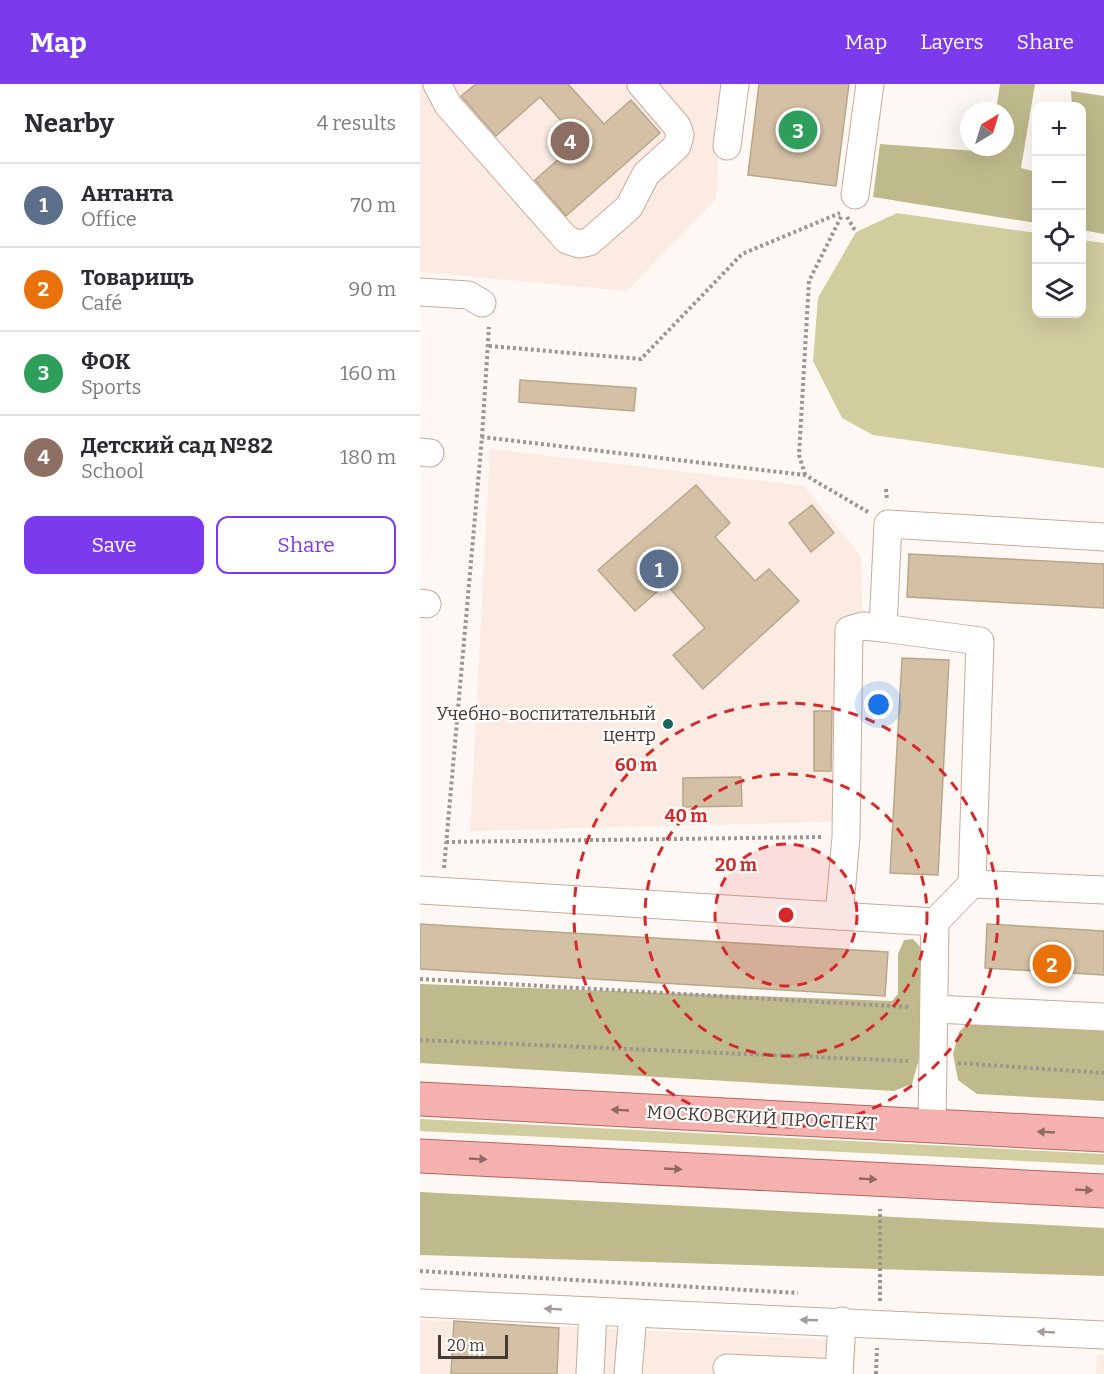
<!DOCTYPE html>
<html lang="en">
<head>
<meta charset="utf-8">
<style>
	body { margin:0; font-family:Bitter,serif; background:#f7f7f7; color:#2b2b33 }
	.controls { position:absolute; right:18px; top:18px; display:grid; overflow:hidden; border-radius:12px; box-shadow:0 6px 24px #0002 }
	.controls button { width:54px; height:54px; display:grid; place-items:center; padding:0; border:0; border-bottom:2px solid #e1e1e2; background:#fff; color:#2b2b33; font:30px sans-serif }
	.compass { position:absolute; left:540px; top:18px; width:54px; height:54px; border-radius:50%; background:#fff; box-shadow:0 6px 24px #0002; rotate:38deg }
	.scale { position:absolute; left:18px; bottom:15px; width:70px; box-sizing:border-box; padding-left:6px; border:3px solid #473a33; border-top:0; font-size:16px; line-height:21px; white-space:nowrap; color:#473a33; -webkit-text-stroke:4px #fff; paint-order:stroke }
	.you { position:absolute; left:459px; top:621px; width:21px; height:21px; margin:-15px; border:4px solid #fff; border-radius:50%; background:#1a73e8; box-shadow:0 0 0 9px #1a73e833 }
	.badge { display:grid; place-items:center; width:39px; height:39px; border-radius:50%; background:#7c3aed; color:#fff; font-size:20px; font-weight:700 }
	.pin { position:absolute; translate:-50% -50%; border:3px solid #fff; box-shadow:0 2px 6px #0006 }
	.list { margin:0; padding:0; list-style:none }
	h2 { display:flex; justify-content:space-between; align-items:center; height:78px; margin:0; padding:0 24px; font-size:26px }
	h2 small { font-size:20px; font-weight:400; color:#7c7c81 }
	.list li { display:grid; grid-template-columns:39px 1fr auto; gap:18px; align-items:center; box-sizing:border-box; height:84px; padding:0 24px; border-top:2px solid #e1e1e2 }
	.list b { display:block; font-size:22px; white-space:nowrap }
	.list p { margin:0; font-size:20px; white-space:nowrap; color:#7c7c81 }
	.list em { font-size:20px; font-style:normal; color:#7c7c81 }
	.actions { display:flex; gap:12px; padding:18px 24px }
	.actions a { flex:1; padding:14px 0; border:2px solid #7c3aed; border-radius:12px; text-align:center; font-size:21px; color:#7c3aed }
	.actions .main { background:#7c3aed; color:#fff }
	.icon { flex:none; width:33px; height:33px; fill:none; stroke:currentColor; stroke-width:2; stroke-linecap:round; stroke-linejoin:round }
	.map { position:relative; flex:none; width:684px; height:1290px; overflow:hidden }
	header { display:flex; align-items:center; gap:36px; box-sizing:border-box; height:84px; padding:0 30px; background:#7c3aed; color:#fff }
	header strong { font-size:28px }
	nav { display:flex; gap:33px; margin-inline-start:auto; font-size:21px }
	main { display:flex }
	aside { flex:1; background:#fff }
	.map>svg:first-child { display:block }
</style>
</head>
<body>
<header>
<strong>Map</strong>
<nav><a>Map</a><a>Layers</a><a>Share</a></nav>
</header>
<main>
<aside>
<h2>Nearby<small>4 results</small></h2>
<ul class="list">
<li><span class="badge" style="background:#5c6f8a">1</span><div><b>Антанта</b><p>Office</p></div><em>70 m</em></li>
<li><span class="badge" style="background:#e8710a">2</span><div><b>Товарищъ</b><p>Café</p></div><em>90 m</em></li>
<li><span class="badge" style="background:#2e9e5b">3</span><div><b>ФОК</b><p>Sports</p></div><em>160 m</em></li>
<li><span class="badge" style="background:#8d6e63">4</span><div><b>Детский сад №82</b><p>School</p></div><em>180 m</em></li>
</ul>
<div class="actions"><a class="main">Save</a><a>Share</a></div>
</aside>
<div class="map">
<svg width="684" height="1290" viewBox="0 0 684 1290">
	<rect width="100%" height="100%" fill="#fef8f4"/>
	<!-- built -->
	<g fill="#fbebe2">
		<path d="M0 0H303L296 115 207 207 0 188Z"/>
		<path d="M70 365 384 402 441 472 443 542 436 737 50 747Z"/>
		<path d="M0 1236 436 1257 435 1290H0Z"/>
		<path d="M677 1271H684V1290H676Z"/>
	</g>
	<!-- green -->
	<g fill="#d1cd9f">
		<path d="M477 129 616 149V230H662V156L684 159V384L453 351 422 334 393 277 398 214 436 148Z"/>
		<path d="M0 1035 684 1070V1081L0 1047Z"/>
	</g>
	<!-- forest -->
	<g fill="#beba8b">
		<path d="M580 0H615L601 84 616 88V139L453 113 460 60 571 68 572 63H585V27H576Z"/>
		<path d="M651 7 684 12V150L662 146V22H652Z"/>
		<path d="M493 855 504 867 501 968 492 1000 474 1007 0 979V900L472 917 478 910V870L484 856Z"/>
		<path d="M553 934 684 941V1017L557 1010 538 996 533 970 539 948Z"/>
		<path d="M0 1108 684 1144V1192L0 1171Z"/>
	</g>
	<!-- building -->
	<g fill="#d4c1a5" stroke="#b8a68a" stroke-width="1.5">
		<path d="M56 0H148L184 40 211 16 240 49 146 132 115 96 159 57 120 13 76 52 41 12Z"/>
		<path d="M339 0H429L416 102 328 91Z"/>
		<path d="M100 296 216 304 214 327 99 318Z"/>
		<path d="M276 401 310 439 295 453 335 497 349 485 379 517 283 605 253 571 285 544 246 500 215 527 178 486Z"/>
		<path d="M392 421 414 449 391 468 369 439Z"/>
		<path d="M489 470 684 480V524L487 513Z"/>
		<path d="M482 574 529 576 518 791 470 789Z"/>
		<path d="M394 627H412L411 687H394Z"/>
		<path d="M321 693 322 722 263 723V694Z"/>
		<path d="M0 840 468 868 465 912 0 885Z"/>
		<path d="M567 840 684 847V891L565 884Z"/>
		<path d="M34 1237 139 1244 137 1290H31Z"/>
	</g>
	<g fill="none" stroke-linecap="round" stroke-linejoin="round">
		<!-- minor casing -->
		<g stroke="#c9aa99" stroke-width="29">
			<g id="minor">
				<path d="M17 0 28 21 147 156 159 160 169 158 209 123 226 90 257 62 260 51 257 42 221 0"/>
				<path d="M307 62 315 0"/>
				<path d="M435 111 450 0"/>
				<path d="M0 208 48 211 62 219"/>
				<path d="M0 368 10 369"/>
				<path d="M0 519 7 520"/>
				<path d="M552 800 560 557 463 544 468 440 684 453"/>
				<path d="M0 806 515 838"/>
				<path d="M419 832 426 753 429 546 443 542 463 544"/>
				<path d="M515 925 684 933"/>
				<path d="M512 1043 515 838 552 800 684 806"/>
				<path d="M0 1219 684 1251"/>
				<path d="M307 1284 419 1289"/>
				<path d="M170 1290 173 1227"/>
				<path d="M208 1290 213 1229"/>
				<path d="M419 1290 422 1237"/>
			</g>
		</g>
		<!-- major casing -->
		<g stroke="#b46660" stroke-width="35">
			<g id="major">
				<path d="M0 1015 684 1051"/>
				<path d="M0 1072 684 1107"/>
			</g>
		</g>
		<!-- path -->
		<g stroke="#9e958f" stroke-width="4" stroke-dasharray="3 3" stroke-linecap="butt">
			<path d="M427 133 436 148"/>
			<path d="M69 262 221 275 322 170 420 129"/>
			<path d="M62 353 69 243"/>
			<path d="M385 391 379 371 389 197 422 131"/>
			<path d="M466 405 467 417"/>
			<path d="M26 758 403 753"/>
			<path d="M24 784 62 353 385 391 448 428"/>
			<path d="M0 895 490 923"/>
			<path d="M0 956 488 977"/>
			<path d="M538 979 684 989"/>
			<path d="M0 1187 378 1209"/>
			<path d="M460 1217V1125"/>
			<path d="M456 1290 457 1264"/>
		</g>
		<!-- minor -->
		<use href="#minor" stroke="#fff" stroke-width="27"/>
		<!-- major -->
		<use href="#major" stroke="#f5b1ae" stroke-width="33"/>
	</g>
	<!-- one-way arrows -->
	<defs><path id="oneway-solid" d="M-6-.8H1V-3.2L6.5 0L1 3.2V.8H-6Z" transform="scale(1.5)"/></defs>
	<g fill="#8d6a64">
		<use href="#oneway-solid" transform="translate(200 1026) rotate(-177)"/>
		<use href="#oneway-solid" transform="translate(626 1048) rotate(-177)"/>
		<use href="#oneway-solid" transform="translate(58 1075) rotate(3)"/>
		<use href="#oneway-solid" transform="translate(253 1085) rotate(3)"/>
		<use href="#oneway-solid" transform="translate(448 1095) rotate(3)"/>
		<use href="#oneway-solid" transform="translate(664 1106) rotate(3)"/>
	</g>
	<g fill="#a39c99">
		<use href="#oneway-solid" transform="translate(133 1225) rotate(-177)"/>
		<use href="#oneway-solid" transform="translate(389 1236) rotate(-178)"/>
		<use href="#oneway-solid" transform="translate(626 1248) rotate(-177)"/>
	</g>
	<!-- distance rings -->
	<circle cx="366" cy="831" r="71" fill="#d62828" fill-opacity=".12"/>
	<g fill="none" stroke="#d62828" stroke-width="3" stroke-dasharray="10 8">
		<circle cx="366" cy="831" r="71"/>
		<circle cx="366" cy="831" r="141"/>
		<circle cx="366" cy="831" r="212"/>
	</g>
	<!-- markers -->
	<circle fill="#18635a" stroke="#fff" stroke-width="2" cx="248" cy="640" r="6"/>
	<g text-anchor="middle" dominant-baseline="central" stroke-width="4.5" stroke-linejoin="round" paint-order="stroke">
		<!-- poi labels -->
		<g font-size="18" fill="#473a33" stroke="#fff" text-anchor="end">
			<text x="236" y="630">Учебно-воспитательный<tspan x="236" dy="21">центр</tspan></text>
		</g>
		<!-- street labels -->
		<g font-size="18" fill="#473a33" stroke="#fff">
			<text transform="translate(342 1034) rotate(3)">МОСКОВСКИЙ ПРОСПЕКТ</text>
		</g>
	</g>
	<circle cx="366" cy="831" r="9" fill="#d62828" stroke="#fff" stroke-width="3"/>
	<g font-size="18" text-anchor="middle" font-weight="bold" fill="#d62828" stroke="#fff" stroke-width="4.5" stroke-linejoin="round" paint-order="stroke">
		<text x="216" y="687">60 m</text>
		<text x="266" y="738">40 m</text>
		<text x="316" y="787">20 m</text>
	</g>
</svg>
<div class="controls">
<button>+</button>
<button>−</button>
<button><svg class="icon" aria-label="locate" viewBox="0 0 24 24"><circle cx="12" cy="12" r="6"/><path d="M12 2v4M12 18v4M2 12h4M18 12h4"/></svg></button>
<button><svg class="icon" aria-label="layers" viewBox="0 0 24 24"><path d="M12 4l9 5-9 5-9-5zM3 14l9 5 9-5"/></svg></button>
</div>
<svg class="compass" viewBox="-18 -18 36 36"><path d="M0-13l5 13h-10z" fill="#e53935"/><path d="M0 13l5-13h-10z" fill="#7c7c81"/></svg>
<div class="scale">20 m</div>
<div class="you"></div>
<div class="pin badge" style="left:239px;top:485px;background:#5c6f8a">1</div>
<div class="pin badge" style="left:632px;top:880px;background:#e8710a">2</div>
<div class="pin badge" style="left:378px;top:46px;background:#2e9e5b">3</div>
<div class="pin badge" style="left:150px;top:57px;background:#8d6e63">4</div>
</div>
</main>
</body>
</html>
